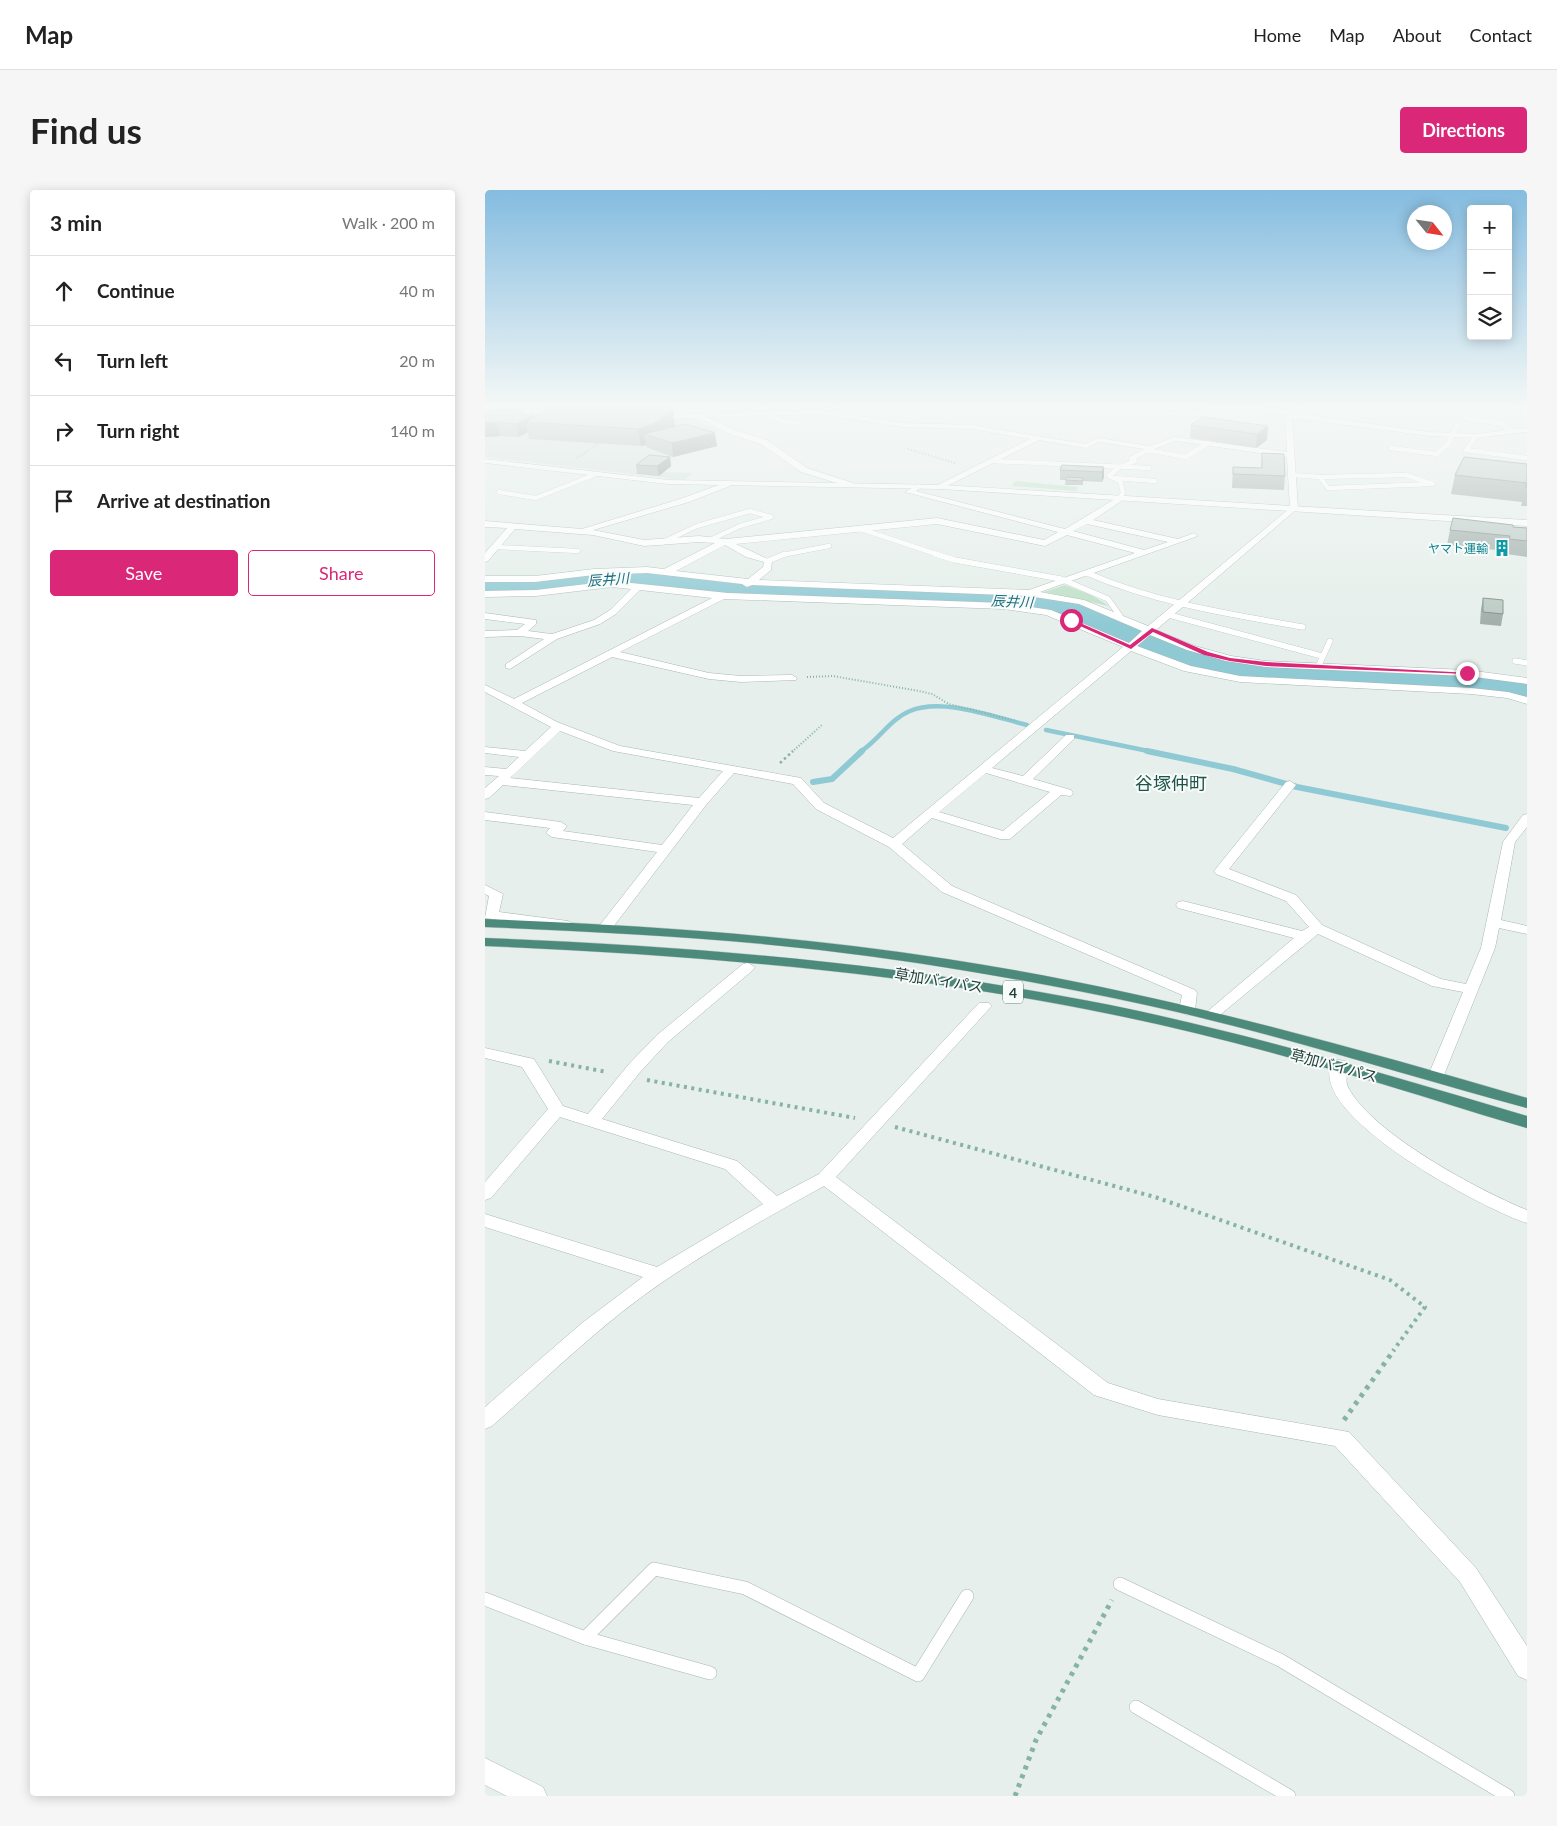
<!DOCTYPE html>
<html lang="en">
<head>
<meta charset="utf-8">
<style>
	body { margin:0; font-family:Lato,"Noto Sans JP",sans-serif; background:#f6f6f6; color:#222 }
	.controls { position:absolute; right:15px; top:15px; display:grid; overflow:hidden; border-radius:5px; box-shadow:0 2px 12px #0003 }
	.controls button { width:45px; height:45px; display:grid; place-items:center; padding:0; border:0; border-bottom:1px solid #e0e0e0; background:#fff; color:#222; font:25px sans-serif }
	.compass { position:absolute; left:922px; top:15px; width:45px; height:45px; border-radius:50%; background:#fff; box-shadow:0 2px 12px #0003; rotate:120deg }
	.stop { position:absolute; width:15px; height:15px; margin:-11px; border:4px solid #db2777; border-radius:50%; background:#fff }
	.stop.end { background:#db2777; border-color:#fff; box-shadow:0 1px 5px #0008 }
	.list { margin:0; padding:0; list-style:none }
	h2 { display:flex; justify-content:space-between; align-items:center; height:65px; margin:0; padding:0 20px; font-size:21px }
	h2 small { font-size:16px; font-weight:400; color:#767676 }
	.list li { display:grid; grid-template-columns:32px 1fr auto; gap:15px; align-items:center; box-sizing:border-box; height:70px; padding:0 20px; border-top:1px solid #e0e0e0 }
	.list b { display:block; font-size:19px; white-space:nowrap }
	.list em { font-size:16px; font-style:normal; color:#767676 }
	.actions { display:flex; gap:10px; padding:15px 20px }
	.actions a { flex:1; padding:11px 0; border:1px solid #db2777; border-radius:5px; text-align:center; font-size:18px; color:#db2777 }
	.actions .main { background:#db2777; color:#fff }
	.icon { flex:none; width:28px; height:28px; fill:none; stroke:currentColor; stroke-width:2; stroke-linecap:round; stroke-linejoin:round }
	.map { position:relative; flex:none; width:1042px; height:1606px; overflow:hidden; border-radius:5px }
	header { display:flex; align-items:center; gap:30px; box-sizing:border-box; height:70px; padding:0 25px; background:#fff; border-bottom:1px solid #e0e0e0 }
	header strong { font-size:24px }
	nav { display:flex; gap:28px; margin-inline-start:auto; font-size:18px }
	.intro { display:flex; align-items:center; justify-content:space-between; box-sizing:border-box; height:120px; padding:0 30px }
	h1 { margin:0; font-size:35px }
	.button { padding:12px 22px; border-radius:5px; background:#db2777; color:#fff; font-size:18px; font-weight:700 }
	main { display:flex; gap:30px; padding:0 30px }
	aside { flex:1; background:#fff; border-radius:5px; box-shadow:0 2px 12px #0003 }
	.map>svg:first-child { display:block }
</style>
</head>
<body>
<header>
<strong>Map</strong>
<nav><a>Home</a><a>Map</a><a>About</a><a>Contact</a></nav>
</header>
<div class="intro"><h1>Find us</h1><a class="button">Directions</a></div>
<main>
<aside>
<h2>3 min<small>Walk · 200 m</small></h2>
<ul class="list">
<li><svg class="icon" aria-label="ahead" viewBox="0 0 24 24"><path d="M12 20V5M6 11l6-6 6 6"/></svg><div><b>Continue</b></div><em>40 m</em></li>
<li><svg class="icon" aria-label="left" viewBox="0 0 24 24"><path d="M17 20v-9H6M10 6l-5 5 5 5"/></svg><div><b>Turn left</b></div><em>20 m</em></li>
<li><svg class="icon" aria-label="right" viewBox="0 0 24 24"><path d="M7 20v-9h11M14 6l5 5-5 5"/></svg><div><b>Turn right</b></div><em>140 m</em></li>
<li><svg class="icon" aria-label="arrive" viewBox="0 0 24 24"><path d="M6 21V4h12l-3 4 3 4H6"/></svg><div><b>Arrive at destination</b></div></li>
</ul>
<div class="actions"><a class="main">Save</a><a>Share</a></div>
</aside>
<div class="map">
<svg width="1042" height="1606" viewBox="0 0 1042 1606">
	<rect width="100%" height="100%" fill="#e6efeb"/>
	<!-- built -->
	<path fill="#d4dfda" d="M206 228 235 241 217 244 232 256 182 269 179 271 186 276 179 282 208 283 199 290 0 267V232Z"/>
	<!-- green -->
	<g fill="#bfe0c8">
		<path d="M530 291 593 297 591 301 527 296Z"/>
		<path d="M580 395 606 405 624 416 559 402Z"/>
	</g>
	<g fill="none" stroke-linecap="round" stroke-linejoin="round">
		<!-- stream-far1 -->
		<g stroke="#8ec9d4" stroke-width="4.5">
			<path d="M561 540 668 562"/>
			<path d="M375 562C393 551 405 529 425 521 457 507 509 527 542 535"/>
		</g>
		<!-- stream -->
		<g stroke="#8ec9d4" stroke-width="6">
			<path d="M662 561 748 579 812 597 1021 638"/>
			<path d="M328 592 347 589 377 561"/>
		</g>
		<!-- river -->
		<path fill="#8ec9d4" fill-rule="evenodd" d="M142 378C199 380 254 391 311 394 365 396 418 398 472 401 505 402 539 401 572 408 629 420 678 458 736 468 837 483 940 474 1042 492V510C1003 503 965 499 925 497 861 495 796 497 733 485 669 472 615 433 551 420L268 408 168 395 142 394 44 405H0V389H44Z"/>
		<!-- service-far2 casing -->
		<g stroke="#a8b8b2" stroke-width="5">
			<g id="service-far2">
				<path d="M659 214H678"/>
				<path d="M1042 217 1033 216 1024 222 1042 224"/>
				<path d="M682 223 718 224"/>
				<path d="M283 224 297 231 313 233"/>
				<path d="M980 228 1019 234 1020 238 1031 241"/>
				<path d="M991 246 981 260 1042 268"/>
				<path d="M906 258 952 264 963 254 972 235"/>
				<path d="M661 260 701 267 723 253"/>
				<path d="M507 271 664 278"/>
				<path d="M807 285 835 287"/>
				<path d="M921 285 948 294 843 298 835 287Z"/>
				<path d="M630 288 670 291"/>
				<path d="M14 302 51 308 109 285"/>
				<path d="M635 308 638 303 635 291 624 286 633 278 650 271 646 269 666 258"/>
				<path d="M373 338 454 365"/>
				<path d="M176 353 212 336 265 321 286 327 255 336 225 350"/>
				<path d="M10 357 93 361"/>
				<path d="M297 365 344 356"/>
			</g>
		</g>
		<!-- service-far1 casing -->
		<g stroke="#a8b8b2" stroke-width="6">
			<g id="service-far1">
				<path d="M450 364 470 370 576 389 623 409 635 426"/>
				<path d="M283 371 300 364"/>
				<path d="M602 383C671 413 744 424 818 437"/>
				<path d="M684 425 837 466"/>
				<path d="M1030 471 1042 473"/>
				<path d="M834 475 845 451"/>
			</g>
		</g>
		<!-- service casing -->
		<g stroke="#a8b8b2" stroke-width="14">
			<g id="service">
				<path d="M635 1394 795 1470 1023 1606"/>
				<path d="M0 1409 100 1448 225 1483"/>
				<path d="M100 1448 169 1379 260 1398 433 1485 482 1406"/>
				<path d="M651 1517 804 1606"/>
			</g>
		</g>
		<!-- minor casing -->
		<g stroke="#a8b8b2" stroke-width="1">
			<g id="minor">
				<path d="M2 214H9L27 229 22 230Z"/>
				<path d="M355 214H364L344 221 417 233 487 235 600 254 613 248 665 256 690 247 802 262 800 224 761 218H719L704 214H762L802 220 815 214H823L807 223 945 242 991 244 1042 238V242L991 248 945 246 807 228 813 318 671 440 710 456 746 466 781 471 982 480 1042 488V494L982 486 781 477 741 471 702 460 665 445 652 456 706 476 755 486 986 498 1023 502 1042 507V514L1022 508 986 504 755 492 699 481 646 461 507 578 538 586 581 545H589V549L548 589 586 600 588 603 586 606 576 605 525 649H515L447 628 417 654 467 696 710 800 712 803 710 820 702 825 694 820 697 805 457 702 404 657 331 619 308 594 249 583 221 615 125 741H115L113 738 115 735 172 662 67 647 61 643 65 638 0 630V622L76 632 82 636 78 641 177 655 208 615 18 595 4 608 0 609V598L14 586 0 585V577L21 579 34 567 0 563V557L40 561 66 537 0 502V495L29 509 227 408 155 400 131 424 115 434 72 449 25 479 21 478V474L59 449 35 446 0 447V441L32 440 40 434 0 429V423L51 430V434L43 441 67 444 109 430 125 420 146 399 127 397 51 406 0 407V401L51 400 127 391 243 403 519 413 566 420 644 453 657 441 594 414 543 406 267 395 262 397 257 394 162 383 109 385 50 392H0V386H50L109 379 162 377 179 379 230 353 214 352 159 356 108 345 30 339 3 371 0 372V363L22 338 0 337V331L97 339 198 308 242 292H245V296L204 312 108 340 159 350 214 346 241 349 452 328 559 350 573 342 420 302 434 294 438 296 431 301 580 339 635 306 639 308 638 310 608 330 693 349 709 343 713 346 555 402 599 410 663 436 805 318 802 267 691 251 666 260 614 252 601 258 554 250 456 299 452 297 453 295 545 249 487 239 417 237 335 224 222 227 250 240 282 250 322 278 368 293 369 295 365 297 316 282 276 254 244 244 214 228 169 229 166 227 169 225 334 220ZM452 334 560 356 582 345 650 363 544 400 274 390 286 380 287 371 251 354ZM602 334 683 352 659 360 588 341ZM240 355 261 367 279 372 278 377 263 389 191 381ZM239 409 519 419 561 425 638 457 408 648 339 613 316 588 135 556 72 532 37 513 127 467 224 489 256 492 311 490 312 488 307 485 256 486 224 483 135 462ZM75 541 128 561 238 581 214 608 25 588ZM501 583 565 602 518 641 454 622Z"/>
				<path d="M805 591 811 595 744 679 811 705 837 735 956 789 981 794 996 758 1018 652 1038 625 1042 624V637L1030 652 1016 730 1042 736V744L1014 738 1010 758 957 890H945L943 886 978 802 947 796 833 744 730 829H720L717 826 809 748 693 718 691 715 693 712 698 711 817 741 824 737 801 711 731 684 729 681 801 592Z"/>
				<path d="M0 695 18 704 14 722 83 731 90 735 83 739 0 728 4 706 0 704Z"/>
				<path d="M263 773 270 777 268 780 183 852 156 881 117 929 252 971 292 1006 334 984 494 813H504L507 816 504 819 351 987 623 1193 673 1209 864 1242 991 1378 1042 1456V1490L1033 1486 975 1392 850 1256 673 1225 609 1205 339 996C286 1025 233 1055 182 1089 119 1131 64 1186 7 1236L0 1239V1217L97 1133 158 1087 0 1037V1024L172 1077 278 1014 240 979 75 927 6 1008 0 1010V992L63 919 37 877 0 868V858L49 869 78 916 103 924 144 874 172 845 258 774Z"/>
				<path d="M854 870 860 871C865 879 859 889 863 897 886 943 995 1001 1042 1020V1033C1004 1022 815 923 848 871Z"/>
				<path d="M0 1568 58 1597 62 1606H22L0 1595Z"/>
			</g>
		</g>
		<!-- secondary casing -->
		<g stroke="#a4bbb3" stroke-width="1">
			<path id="secondary" d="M0 269 183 290 456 295 1042 330V336L456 299 183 294 0 273Z"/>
		</g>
		<!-- trunk casing -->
		<g stroke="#c2cac8" stroke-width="1">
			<g id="trunk">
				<path d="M0 729C155 735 309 745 462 769 659 799 851 852 1042 908V918C915 884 790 843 661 815 554 792 445 773 335 760 224 747 112 742 0 737Z"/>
				<path d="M0 748C210 756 419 774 625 815 766 844 904 885 1042 926V938C985 922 930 903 873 887 791 863 709 841 625 824 419 782 210 765 0 756Z"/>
			</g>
		</g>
		<!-- path-far3 -->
		<g stroke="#86b3a5" stroke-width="2" stroke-dasharray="1 2" stroke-linecap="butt">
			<path d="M423 259 470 273"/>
			<path d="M92 268 113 254"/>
			<path d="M322 487 348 486 434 501 447 504 464 514 531 531"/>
			<path d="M307 562 338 534"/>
		</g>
		<!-- path-far2 -->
		<path stroke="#86b3a5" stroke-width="2.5" stroke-dasharray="2.5 3" stroke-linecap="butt" d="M295 573 308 561"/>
		<!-- path-far1 -->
		<g stroke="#86b3a5" stroke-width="4" stroke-dasharray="3 4.5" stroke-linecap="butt">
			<path d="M64 871 122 882"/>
			<path d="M162 890 370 928"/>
			<path d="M410 937 670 1007 905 1090 940 1117 908 1161"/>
		</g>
		<!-- path -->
		<g stroke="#86b3a5" stroke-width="5" stroke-dasharray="4 5.5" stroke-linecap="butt">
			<path d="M859 1230 909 1160"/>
			<path d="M530 1606 551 1550 627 1410"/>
		</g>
		<!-- service-far2 -->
		<use href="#service-far2" stroke="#fff" stroke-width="4.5"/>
		<!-- service-far1 -->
		<use href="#service-far1" stroke="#fff" stroke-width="5.5"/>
		<!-- service -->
		<use href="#service" stroke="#fff" stroke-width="13"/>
		<!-- minor -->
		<use href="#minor" fill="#fff" fill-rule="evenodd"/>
		<!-- secondary -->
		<use href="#secondary" fill="#fff" fill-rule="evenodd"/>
		<!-- trunk -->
		<use href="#trunk" fill="#4c8a7c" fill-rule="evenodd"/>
	</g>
	<!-- wall -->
	<g fill="#a1aea9">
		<path d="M188 220 190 236 232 256 188 267 161 257V255L156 256 44 249 43 242 34 247 15 246 0 247V221L49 225 50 227Z"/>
		<path d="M706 235 783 236 782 250 771 258 705 248Z"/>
		<path d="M777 263 800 286 799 300 747 298 748 277 776 278Z"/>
		<path d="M185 267 186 276 174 286 152 284 151 275Z"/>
		<path d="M1042 274V316H1036L1037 312 966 304 970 285Z"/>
		<path d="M619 277V287L617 292 598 291V295H580L581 290H575V280Z"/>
		<path d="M1028 337 1042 338V367L1021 364 1022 361 962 355 965 340Z"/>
		<path d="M998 408 1018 424 1016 436 995 434 996 419Z"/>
	</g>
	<!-- shaded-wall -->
	<g fill="#838d89">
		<path d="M188 220 190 237 159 244 161 255 156 256 153 239Z"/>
		<path d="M49 225 51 233 41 232 43 242 34 247 31 234Z"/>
		<path d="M12 232 15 246 0 247V233Z"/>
		<path d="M783 236 782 250 771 258 772 244Z"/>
		<path d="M230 243 232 256 188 267 187 253Z"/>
		<path d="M185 267 186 276 174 286 172 276Z"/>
		<path d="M619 277V287L617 292V282Z"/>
	</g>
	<!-- building -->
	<g fill="#bbcac4" stroke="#838d89">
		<path d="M72 214 182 217 188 220 168 234 153 239 41 232Z"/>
		<path d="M35 219 37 224 49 225 31 234 12 232 0 233V221Z"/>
		<path d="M718 227 783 236 772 244 706 235Z"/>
		<path d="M201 234 230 243 187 253 159 244Z"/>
		<path d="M777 263 799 264 800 286 748 284V277L777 278Z"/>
		<path d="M164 265 185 267 172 276 151 275Z"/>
		<path d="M979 267 1042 274V297H1040L1042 293 970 285Z"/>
		<path d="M577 275 619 277 617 282 575 280Z"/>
		<path d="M582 287 598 288V291L580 290Z"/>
		<path d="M968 328 1028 335V337L1042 338V351L1024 349 1025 346 965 340Z"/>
		<path d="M998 408 1018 410V424L998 422Z"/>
	</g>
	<!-- sky -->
	<linearGradient id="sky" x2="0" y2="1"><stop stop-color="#84bce0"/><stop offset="0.49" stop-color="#f4f8f6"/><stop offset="1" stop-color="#f4f8f6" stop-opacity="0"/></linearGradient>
	<rect width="1042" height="438" fill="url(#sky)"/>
	<!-- route -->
	<path fill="#db2777" d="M584 428 645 455 667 438 723 462 745 468 781 472 985 483 982 484 781 476 745 471 719 465 668 442 646 459 584 431Z"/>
	<!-- icons -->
	<defs>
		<g id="building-bare" transform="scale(1.35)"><path d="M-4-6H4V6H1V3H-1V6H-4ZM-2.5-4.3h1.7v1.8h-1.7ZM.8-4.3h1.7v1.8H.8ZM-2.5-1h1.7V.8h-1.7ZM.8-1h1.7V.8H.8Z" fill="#0f9aa8" stroke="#f7fbf9" stroke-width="2.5" paint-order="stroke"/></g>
	</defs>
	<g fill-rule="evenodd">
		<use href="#building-bare" x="1017" y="358"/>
	</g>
	<g text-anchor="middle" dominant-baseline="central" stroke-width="4" stroke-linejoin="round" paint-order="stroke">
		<!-- far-culture labels -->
		<g font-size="12" fill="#0d838f" stroke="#f7fbf9" text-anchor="end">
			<text x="1003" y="358">ヤマト運輸</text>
		</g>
		<!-- far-water labels -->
		<g font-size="14" font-style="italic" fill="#1c6f80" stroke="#f7fbf9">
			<text transform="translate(123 389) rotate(-4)">辰井川</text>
			<text transform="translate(527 411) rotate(3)">辰井川</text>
		</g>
		<!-- shield labels -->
		<rect fill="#f7fbf9" stroke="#637a73" stroke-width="1" x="518" y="790.5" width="20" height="23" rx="4"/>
		<g font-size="14" font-weight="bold" fill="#24423a">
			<text x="528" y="802">4</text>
		</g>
		<!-- street labels -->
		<g font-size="15" fill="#24423a" stroke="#f7fbf9">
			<text transform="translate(454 790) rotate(9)">草加バイパス</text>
			<text transform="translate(849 875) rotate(15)">草加バイパス</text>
		</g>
		<!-- quarter labels -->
		<g font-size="18" fill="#1f5548" stroke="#f7fbf9">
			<text x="686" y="593">谷塚仲町</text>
		</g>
	</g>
</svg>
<div class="controls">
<button>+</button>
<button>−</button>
<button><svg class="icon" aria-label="layers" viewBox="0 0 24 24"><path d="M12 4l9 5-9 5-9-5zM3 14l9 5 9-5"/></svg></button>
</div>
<svg class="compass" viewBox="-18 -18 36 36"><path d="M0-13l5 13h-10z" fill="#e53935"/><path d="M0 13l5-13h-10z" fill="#767676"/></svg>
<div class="stop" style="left:586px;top:430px"></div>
<div class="stop end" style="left:982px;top:483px"></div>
</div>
</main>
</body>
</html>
